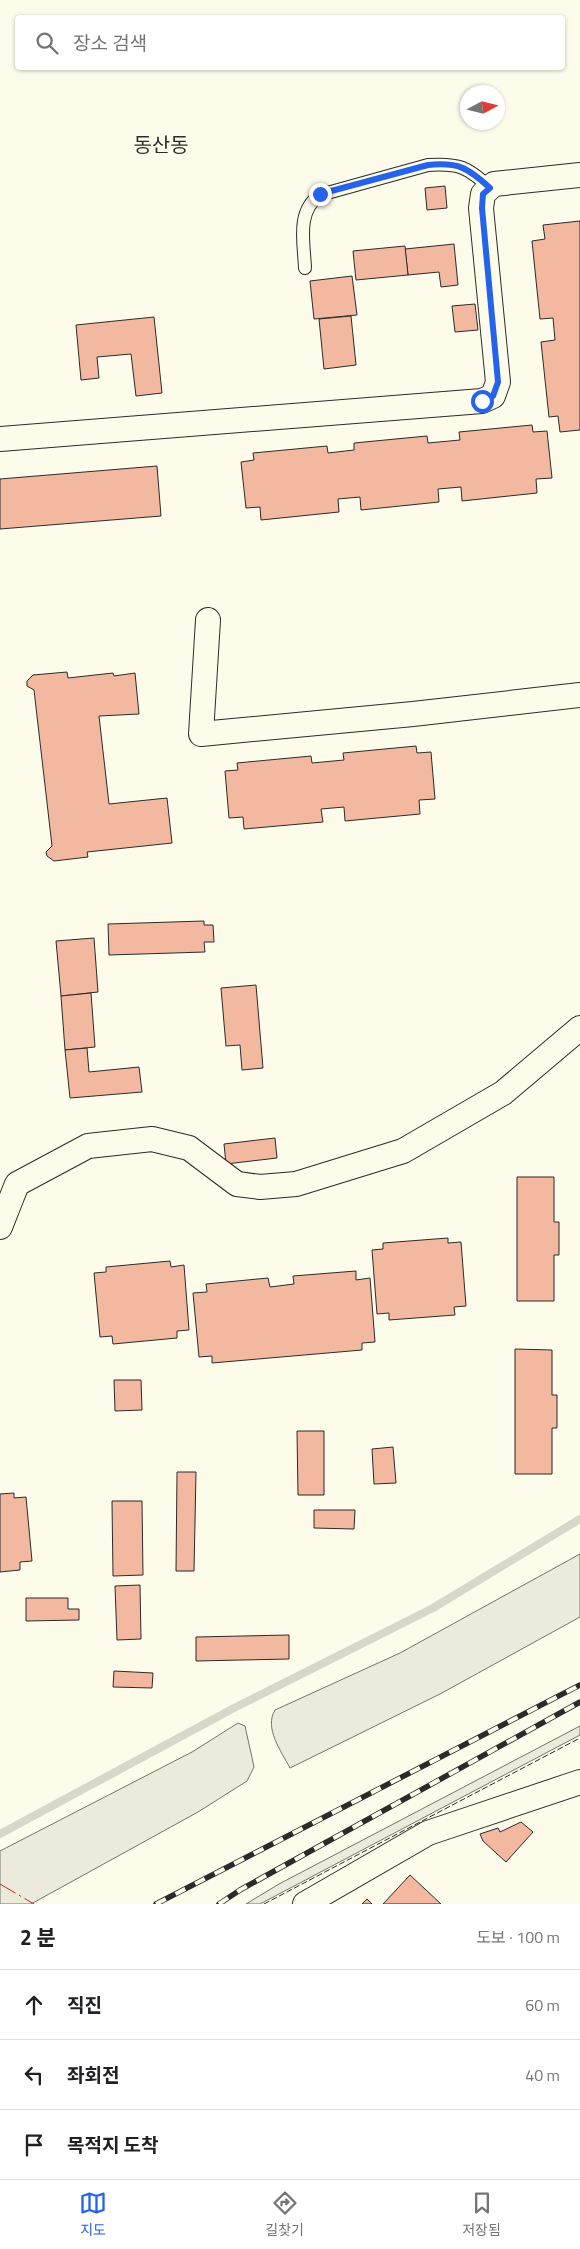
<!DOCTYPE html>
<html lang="ko">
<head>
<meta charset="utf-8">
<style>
	body { margin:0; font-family:"Titillium Web","Noto Sans KR",sans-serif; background:#f2f2f2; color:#202124 }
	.compass { position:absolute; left:460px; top:85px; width:45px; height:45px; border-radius:50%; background:#fff; box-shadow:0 1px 4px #0004; rotate:83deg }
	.stop { position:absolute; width:15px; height:15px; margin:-11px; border:4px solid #2563eb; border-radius:50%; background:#fff }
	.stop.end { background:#2563eb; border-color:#fff; box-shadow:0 1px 5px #0008 }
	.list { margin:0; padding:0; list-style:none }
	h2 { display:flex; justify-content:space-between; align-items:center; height:65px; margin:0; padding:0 20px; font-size:21px }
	h2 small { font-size:16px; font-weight:400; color:#757577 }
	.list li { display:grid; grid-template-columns:32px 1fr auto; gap:15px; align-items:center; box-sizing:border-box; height:70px; padding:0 20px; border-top:1px solid #e0e0e0 }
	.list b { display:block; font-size:19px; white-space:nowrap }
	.list em { font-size:16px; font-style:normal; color:#757577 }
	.icon { flex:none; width:28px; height:28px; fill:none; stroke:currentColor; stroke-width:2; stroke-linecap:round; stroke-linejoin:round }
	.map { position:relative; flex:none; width:580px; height:1904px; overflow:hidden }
	.search { position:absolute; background:#fff; box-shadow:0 1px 4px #0004; left:15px; right:15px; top:15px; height:55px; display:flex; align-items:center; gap:12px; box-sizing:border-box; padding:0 18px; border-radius:5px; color:#757577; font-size:19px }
	.sheet { height:275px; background:#fff }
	nav { display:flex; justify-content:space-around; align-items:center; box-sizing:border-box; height:70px; border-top:1px solid #e0e0e0; background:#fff; font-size:14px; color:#757577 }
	nav a { display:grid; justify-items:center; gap:2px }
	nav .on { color:#2563eb }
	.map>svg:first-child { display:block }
</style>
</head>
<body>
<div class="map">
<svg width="580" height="1904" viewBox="0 0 580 1904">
	<rect width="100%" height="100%" fill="#fdfbea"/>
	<!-- green -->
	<g fill="#ecebdb" stroke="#74746e">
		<path d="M580 1554V1617L440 1694 290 1768C281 1751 264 1728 275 1710L400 1653Z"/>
		<path d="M238 1723 245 1726 254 1767 247 1781 198 1812 31 1904H0V1851L192 1752Z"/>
		<path d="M580 1726V1735L260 1904H246L279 1884Z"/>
	</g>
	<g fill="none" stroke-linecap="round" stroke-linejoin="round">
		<!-- stream -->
		<path stroke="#d8d7c9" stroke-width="8" d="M0 1834 234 1708 433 1608 580 1519"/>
	</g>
	<!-- building -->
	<g fill="#f2b8a0" stroke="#2b2b2b">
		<path d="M445 186 447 208 427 210 425 188Z"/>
		<path d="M580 221V430L560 432 558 416 549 417 541 342 555 340 553 318 540 319 532 241 545 239 543 225Z"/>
		<path d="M454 244 458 285 441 287 439 272 408 275 405 249Z"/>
		<path d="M405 246 408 275 356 280 353 251Z"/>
		<path d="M352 276 357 315 314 319 310 281Z"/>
		<path d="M475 304 478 330 455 332 452 306Z"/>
		<path d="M351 316 356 365 324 369 319 319Z"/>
		<path d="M154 317 162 393 136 396 131 354 97 357 99 378 81 380 76 325Z"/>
		<path d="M532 425 533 432 547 431 552 478 536 479 537 493 462 501 461 487 438 489 439 502 361 510 360 497 338 499 339 512 261 520 260 507 246 508 241 462 254 460 253 453 327 446 328 453 354 450V443L427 436 428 443 460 440 459 432Z"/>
		<path d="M157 466 161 516 0 529V479Z"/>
		<path d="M67 672 68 678 113 673 114 676 135 673 139 714 99 716 109 804 167 798 172 843 87 852 88 857 54 861 47 856 46 852 52 846 34 690 27 686V681L33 675Z"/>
		<path d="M416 746 417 753 431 752 435 799 419 800 420 814 345 821 344 807 321 809 323 822 244 829 243 817 229 818 225 771 238 770 237 763 311 756 312 763 344 760 343 753Z"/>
		<path d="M204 921V925H213L214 942H204L205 952 109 955 108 924Z"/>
		<path d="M94 938 98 992 61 996 56 941Z"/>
		<path d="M256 985 263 1068 242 1070 240 1045 226 1046 221 988Z"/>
		<path d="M91 993 95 1047 65 1050 61 996Z"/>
		<path d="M87 1048 89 1072 139 1067 142 1092 70 1098 65 1050Z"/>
		<path d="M275 1138 277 1158 226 1164 224 1144Z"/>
		<path d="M517 1177H554V1222H559V1255H554V1301H517Z"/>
		<path d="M448 1238V1243L461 1242 466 1306 454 1307 455 1315 389 1320V1313L377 1314 372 1250 383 1249V1243Z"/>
		<path d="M170 1261 171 1267 184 1265 189 1330 177 1331V1338L113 1344 112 1336 100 1337 94 1273 106 1272V1267Z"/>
		<path d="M356 1271V1280L370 1278 375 1342 362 1343V1350L212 1363V1356L199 1357 193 1293 207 1292 206 1284 268 1278 270 1287 294 1284 293 1276Z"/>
		<path d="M515 1349 552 1350V1395H557V1428H552V1474H515Z"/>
		<path d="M114 1380H141L142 1410 115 1411Z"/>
		<path d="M297 1431H324V1495H298Z"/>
		<path d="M393 1447 396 1483 374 1484 372 1449Z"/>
		<path d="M177 1472H196L194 1571H176Z"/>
		<path d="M14 1493V1498L26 1497 32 1561 20 1562V1570L0 1572V1494Z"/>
		<path d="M112 1501H142L143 1575 113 1576Z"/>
		<path d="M314 1510H355L354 1529 314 1528Z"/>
		<path d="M140 1585 141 1639 117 1640 115 1586Z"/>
		<path d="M26 1598H68V1609H79V1620L26 1621Z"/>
		<path d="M289 1635V1659L196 1661V1637Z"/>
		<path d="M114 1671 153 1673 152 1688 113 1687Z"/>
		<path d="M521 1822 533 1832 506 1862 483 1841 480 1834 498 1828 500 1832Z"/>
		<path d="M410 1875 441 1904H383Z"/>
		<path d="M367 1899 372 1904H362Z"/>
	</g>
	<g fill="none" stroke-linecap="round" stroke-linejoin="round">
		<!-- lane casing -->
		<g stroke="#2b2b2b" stroke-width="14">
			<path id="lane" d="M305 268C304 243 296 211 320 195L428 165C459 163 468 167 490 188"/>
		</g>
		<!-- street casing -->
		<g stroke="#2b2b2b" stroke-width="26">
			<g id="street">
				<path d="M0 439 482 401 493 396 498 382 481 208 483 194 494 184 580 175"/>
				<path d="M208 620 201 734 413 714 580 695"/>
				<path d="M0 1227 17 1184 88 1146 152 1139 189 1148 237 1184 260 1187 296 1184 403 1151 503 1093 580 1028"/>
				<path d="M305 1904 428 1833 580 1782"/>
			</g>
		</g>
		<!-- lane -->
		<use href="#lane" stroke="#fdfbea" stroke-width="12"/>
		<!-- street -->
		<use href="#street" stroke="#fdfbea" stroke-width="24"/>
		<!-- rail casing -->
		<g stroke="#2b2b2b" stroke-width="5.5">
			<g id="rail">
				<path d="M156 1904 580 1685"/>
				<path d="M219 1904 240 1890 580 1702"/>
			</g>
		</g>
		<!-- rail -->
		<use href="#rail" stroke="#fdfbea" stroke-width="4" stroke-dasharray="11" stroke-linecap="butt"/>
		<!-- fence -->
		<path stroke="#2b2b2b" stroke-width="1" stroke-dasharray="6 2.5" stroke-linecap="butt" d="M264 1904 580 1738"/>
		<!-- power -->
		<path stroke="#c62828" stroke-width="1" stroke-dasharray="18 4 2.5 4" stroke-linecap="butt" d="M0 1884 34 1904"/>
	</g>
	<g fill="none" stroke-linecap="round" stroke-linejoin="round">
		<!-- route -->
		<path stroke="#2563eb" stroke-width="6" d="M320 194 428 165C459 162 468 168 490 188L483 194 482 208 498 382 493 396 482 401"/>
	</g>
	<g text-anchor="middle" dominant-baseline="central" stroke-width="4" stroke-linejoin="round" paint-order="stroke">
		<!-- quarter labels -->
		<g font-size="20" fill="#2b2b2b" stroke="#fdfbea">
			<text x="161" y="144">동산동</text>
		</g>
	</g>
</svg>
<svg class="compass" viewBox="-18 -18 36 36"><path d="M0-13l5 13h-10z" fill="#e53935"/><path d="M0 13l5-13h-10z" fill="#757577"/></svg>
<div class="stop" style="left:482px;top:401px"></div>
<div class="stop end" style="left:320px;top:194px"></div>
<div class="search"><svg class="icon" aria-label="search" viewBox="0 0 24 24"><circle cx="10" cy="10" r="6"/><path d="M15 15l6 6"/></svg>장소 검색</div>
</div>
<section class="sheet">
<h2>2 분<small>도보 · 100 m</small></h2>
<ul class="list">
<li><svg class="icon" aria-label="ahead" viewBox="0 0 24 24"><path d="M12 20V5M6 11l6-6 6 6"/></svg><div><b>직진</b></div><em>60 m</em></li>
<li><svg class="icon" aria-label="left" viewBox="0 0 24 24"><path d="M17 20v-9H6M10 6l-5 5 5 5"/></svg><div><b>좌회전</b></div><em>40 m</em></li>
<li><svg class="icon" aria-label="arrive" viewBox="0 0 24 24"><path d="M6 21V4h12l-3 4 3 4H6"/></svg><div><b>목적지 도착</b></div></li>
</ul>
</section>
<nav>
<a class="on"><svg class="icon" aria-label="map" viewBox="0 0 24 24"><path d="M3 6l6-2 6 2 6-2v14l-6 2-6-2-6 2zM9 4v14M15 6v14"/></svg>지도</a>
<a><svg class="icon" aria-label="directions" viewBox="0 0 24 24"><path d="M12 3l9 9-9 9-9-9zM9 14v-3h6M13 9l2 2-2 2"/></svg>길찾기</a>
<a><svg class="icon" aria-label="saved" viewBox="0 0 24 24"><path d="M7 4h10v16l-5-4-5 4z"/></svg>저장됨</a>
</nav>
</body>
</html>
